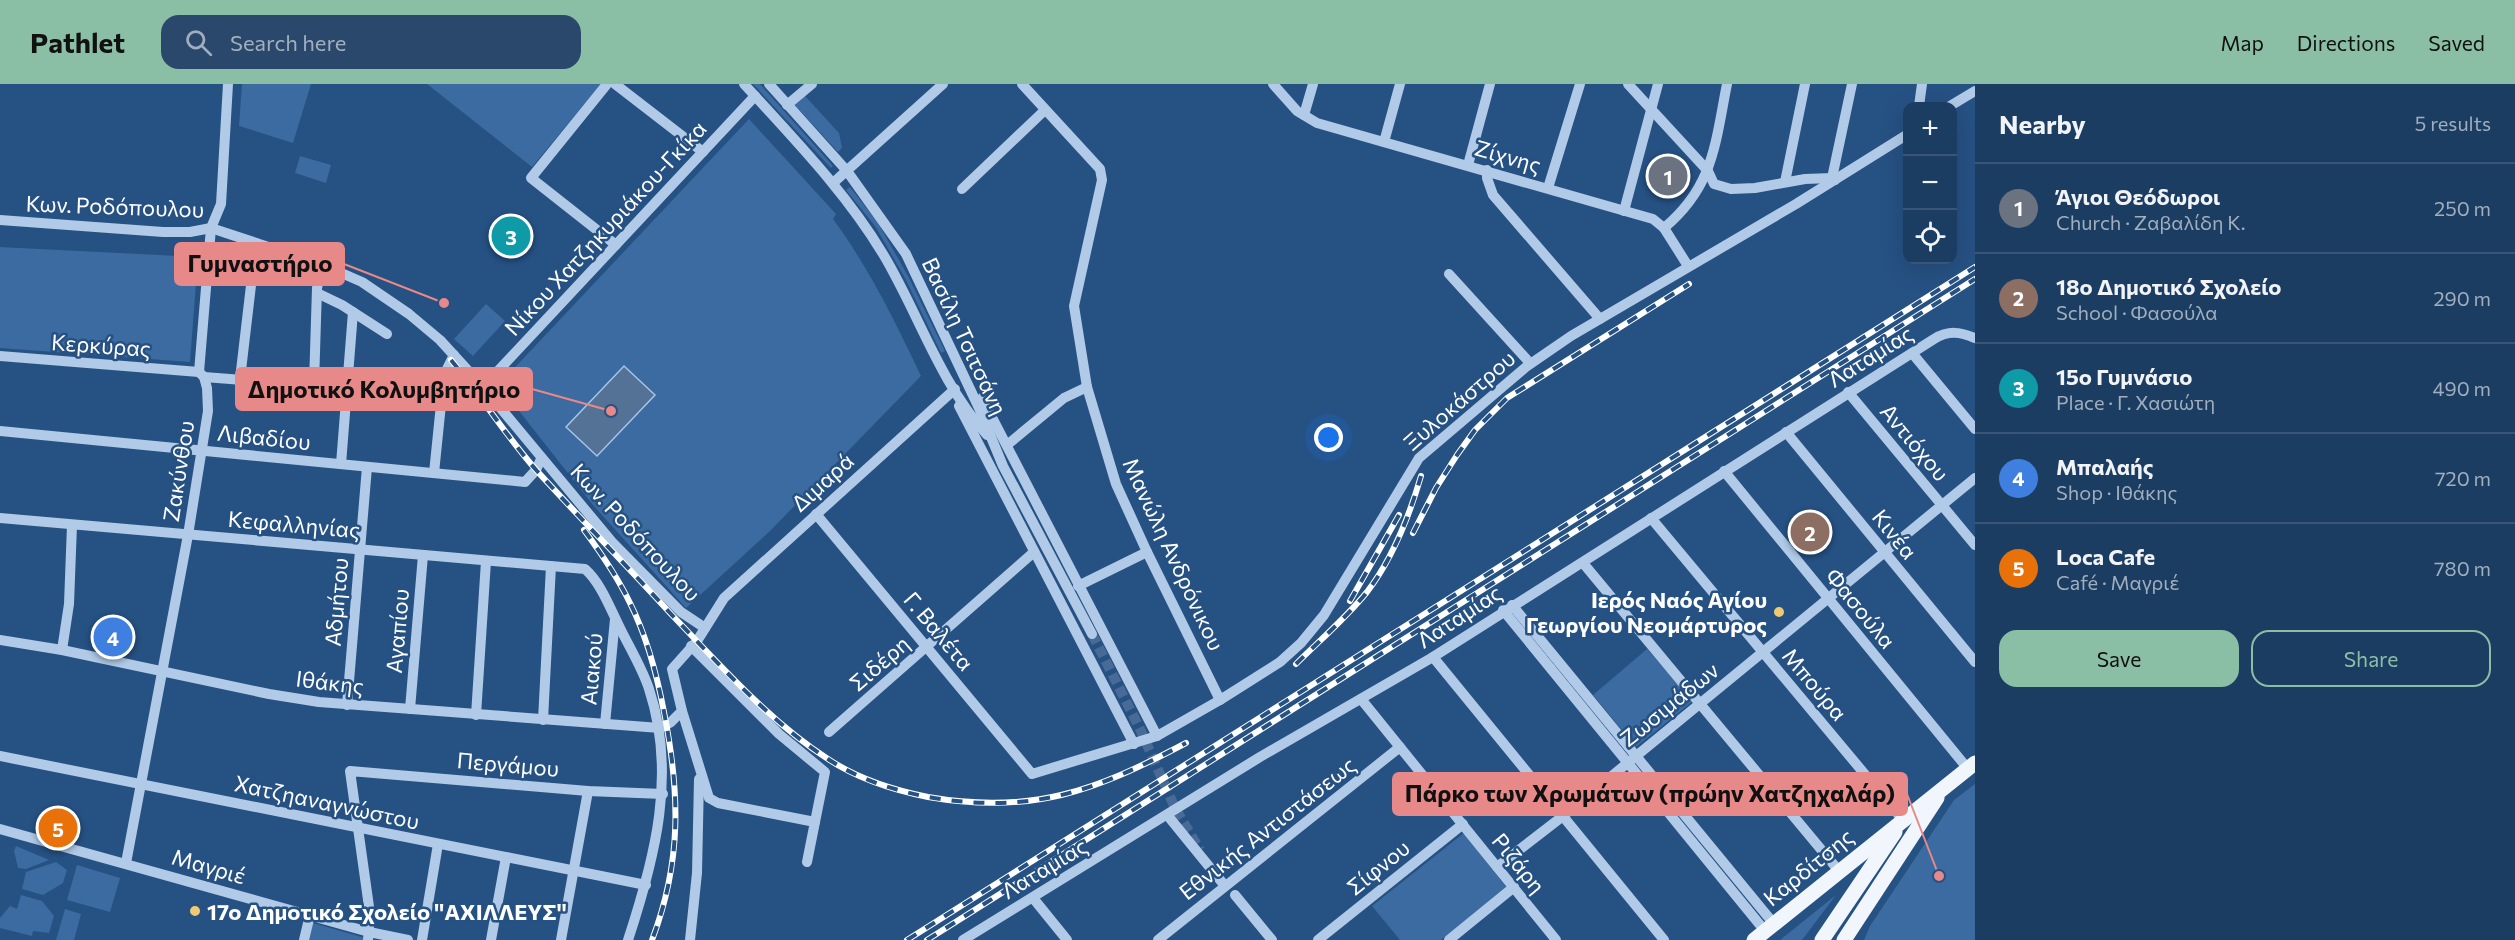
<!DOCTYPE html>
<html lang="en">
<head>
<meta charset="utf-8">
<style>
	body { margin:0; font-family:Commissioner,sans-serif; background:#29486b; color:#f1f3f6 }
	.controls { position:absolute; right:18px; top:18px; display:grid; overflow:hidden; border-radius:12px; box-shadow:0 6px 24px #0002 }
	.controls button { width:54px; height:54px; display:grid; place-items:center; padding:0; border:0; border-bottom:2px solid #3a5677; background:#1c3d62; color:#f1f3f6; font:30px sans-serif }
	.you { position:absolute; left:1329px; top:354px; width:21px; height:21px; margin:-15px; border:4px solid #fff; border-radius:50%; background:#1a73e8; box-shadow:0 0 0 9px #1a73e833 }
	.badge { display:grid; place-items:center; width:39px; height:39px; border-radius:50%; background:#8abfa5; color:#fff; font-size:20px; font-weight:700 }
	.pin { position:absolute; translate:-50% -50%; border:3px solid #fff; box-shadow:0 2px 6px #0006 }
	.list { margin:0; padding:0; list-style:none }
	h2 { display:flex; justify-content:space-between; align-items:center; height:78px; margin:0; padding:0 24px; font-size:26px }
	h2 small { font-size:20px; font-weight:400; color:#a0aebe }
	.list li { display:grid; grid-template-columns:39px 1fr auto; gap:18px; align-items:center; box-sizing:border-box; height:90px; padding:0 24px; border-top:2px solid #3a5677 }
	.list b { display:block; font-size:22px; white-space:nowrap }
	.list p { margin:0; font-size:20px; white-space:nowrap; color:#a0aebe }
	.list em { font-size:20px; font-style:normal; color:#a0aebe }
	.actions { display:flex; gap:12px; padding:18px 24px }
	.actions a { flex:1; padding:14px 0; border:2px solid #8abfa5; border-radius:18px; text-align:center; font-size:21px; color:#8abfa5 }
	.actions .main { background:#8abfa5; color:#111 }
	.icon { flex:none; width:33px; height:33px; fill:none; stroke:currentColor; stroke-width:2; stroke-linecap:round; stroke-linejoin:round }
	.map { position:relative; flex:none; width:1975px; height:856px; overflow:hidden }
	header { display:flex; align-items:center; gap:36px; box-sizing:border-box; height:84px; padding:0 30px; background:#8abfa5; color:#111 }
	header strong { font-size:28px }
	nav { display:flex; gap:33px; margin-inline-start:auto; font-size:21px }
	.search { width:420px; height:54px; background:#29486b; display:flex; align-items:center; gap:15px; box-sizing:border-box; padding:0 21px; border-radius:18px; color:#a0aebe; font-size:22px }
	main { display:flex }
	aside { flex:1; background:#1c3d62 }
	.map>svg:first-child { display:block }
</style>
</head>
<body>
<header>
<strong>Pathlet</strong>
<div class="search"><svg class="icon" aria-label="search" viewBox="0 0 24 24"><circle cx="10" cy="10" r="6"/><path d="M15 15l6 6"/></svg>Search here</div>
<nav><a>Map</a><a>Directions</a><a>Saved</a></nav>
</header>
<main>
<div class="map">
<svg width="1975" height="856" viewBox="0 0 1975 856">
	<rect width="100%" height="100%" fill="#265183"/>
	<!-- green -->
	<g fill="#3b6ba0">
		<path d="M242 0H311L293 59 239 42Z"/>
		<path d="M427 0H601L532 83Z"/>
		<path d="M753 0H760L833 82 831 84Z"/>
		<path d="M805 12 839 49 842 64 838 68 795 21Z"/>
		<path d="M749 35 836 130 833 135C869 184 895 237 921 292L770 447 686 524 593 421 501 304 503 296Z"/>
		<path d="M300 72 331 81 326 99 295 89Z"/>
		<path d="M850 103 878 139 908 192 945 267 941 269 905 194 875 142 846 106Z"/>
		<path d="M0 163 198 173 190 278 0 264Z"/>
		<path d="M486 220 505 237 473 272 454 255Z"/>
		<path d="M1647 565 1693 617 1636 663 1593 611Z"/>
		<path d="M1975 700V856H1864L1870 842 1954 716Z"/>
		<path d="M1464 749 1507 804 1441 856H1400L1372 822Z"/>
		<path d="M16 762 49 776 26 785 18 784 14 767Z"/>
		<path d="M56 778 67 786 63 799 43 811 22 805 26 788Z"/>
		<path d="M77 781 120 794 110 828 67 816Z"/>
		<path d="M21 811 42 817 54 832 49 849 33 847 32 852 0 844V834L10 822 17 825Z"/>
		<path d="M1836 811 1802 856H1780Z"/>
		<path d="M65 825 81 830 74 856H56Z"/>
		<path d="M313 839 365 854V856H309Z"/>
	</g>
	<!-- water -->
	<path fill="#547296" stroke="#a4c5e8" stroke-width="1.5" d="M624 282 655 311 597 372 566 343Z"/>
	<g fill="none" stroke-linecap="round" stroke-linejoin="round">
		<!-- minor-tunnel -->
		<path stroke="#476b96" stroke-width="10" stroke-dasharray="10 5" stroke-linecap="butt" d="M1092 550 1140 645 1175 724 1200 766"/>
		<!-- minor -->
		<g stroke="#b0cae7" stroke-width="10">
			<path d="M607 0 531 94 616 161"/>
			<path d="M615 0 703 68"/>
			<path d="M744 0C793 54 845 107 883 170 919 230 938 296 987 351"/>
			<path d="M769 0 847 87 906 170 979 324 1003 382 1092 550"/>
			<path d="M1022 0 1100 85 1102 96 1074 222 1087 303 1116 400 1147 468 1220 616"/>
			<path d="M1273 0 1297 27 1317 39 1653 135 1664 144 1688 182"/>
			<path d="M1628 0 1708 87 1714 100 1731 105 1755 104 1805 95 1832 94 1835 96"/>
			<path d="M787 21 812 0"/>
			<path d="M1919 22 1922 0"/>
			<path d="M1950 22 1975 7"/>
			<path d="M1304 31 1313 0"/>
			<path d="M1384 58 1400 0"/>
			<path d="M1468 81 1490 0"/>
			<path d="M1487 86V94L1493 111 1600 235"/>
			<path d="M1832 94 1852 0"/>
			<path d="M1785 98 1805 0"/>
			<path d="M833 99 943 0"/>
			<path d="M1548 104 1580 0"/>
			<path d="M962 105 1045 26"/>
			<path d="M1624 127 1658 0"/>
			<path d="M0 136 163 148H190L211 144 323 181 362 198 409 230 440 256 483 303 612 458 681 528 705 544"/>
			<path d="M1664 144C1714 102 1715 60 1727 0"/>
			<path d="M1449 190 1530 279"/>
			<path d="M317 209 342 221 387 250"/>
			<path d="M1912 269 1975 345"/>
			<path d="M0 272 199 288"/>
			<path d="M204 293 347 304"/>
			<path d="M240 295 256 159"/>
			<path d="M314 300 317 204 323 181"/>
			<path d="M483 303 755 12"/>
			<path d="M1848 308 1975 461"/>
			<path d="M982 314 1157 652"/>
			<path d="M959 322 1134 660"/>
			<path d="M0 347 525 398 536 386 541 375"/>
			<path d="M1786 348 1975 578"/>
			<path d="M1007 361 1064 314 1087 303"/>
			<path d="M341 380 353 228"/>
			<path d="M1724 387 1968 685"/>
			<path d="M434 389 444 291 454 271"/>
			<path d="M816 430 1032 690 1157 652 1220 616 1280 578 1301 559 1324 531 1419 374 1526 283 1571 252 1796 120 1908 50"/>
			<path d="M0 434 585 485C602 500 611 527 622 548 631 566 643 586 649 605 677 690 655 774 628 856"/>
			<path d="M1651 434 1903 736"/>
			<path d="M1583 479 1839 787"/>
			<path d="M1078 502 1147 468"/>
			<path d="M1512 521 1774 840"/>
			<path d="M1503 526 1765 847"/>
			<path d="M0 556 62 566 269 610 319 618 660 644 671 638 682 627 672 585 697 557 724 514 955 305"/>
			<path d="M691 562 779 650 825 688 807 778"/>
			<path d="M62 566 69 520 72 441"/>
			<path d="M1433 573 1664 856"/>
			<path d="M1361 615 1556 856"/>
			<path d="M347 621 367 383"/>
			<path d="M410 625 423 471"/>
			<path d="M682 627 709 714 718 719 815 738"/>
			<path d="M476 631 486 477"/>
			<path d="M543 636 551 482"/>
			<path d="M605 640 615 535"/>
			<path d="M829 648 1034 468"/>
			<path d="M0 672 646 801"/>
			<path d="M1168 732 1225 802"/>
			<path d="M0 745 369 848 408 856"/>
			<path d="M126 779 188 451 208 327 207 304 204 293 199 288 211 144 221 120 228 0"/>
			<path d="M1497 783 1563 732 1975 394"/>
			<path d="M1235 811 1272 856"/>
			<path d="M1033 814 1067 856"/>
			<path d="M304 856 310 831"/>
			<path d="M368 856 370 830 350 687 588 707 663 710"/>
			<path d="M422 856 438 760"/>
			<path d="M491 856 506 773"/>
			<path d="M561 856 588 707"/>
			<path d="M690 856 697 789 699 695"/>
			<path d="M963 856 1260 673 1433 573 1934 255C1949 246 1960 248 1975 254"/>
			<path d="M1158 856 1400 663"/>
			<path d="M1318 856 1463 740"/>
			<path d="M1449 856 1514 803"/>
		</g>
		<!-- major -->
		<g stroke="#f1f6fd" stroke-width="15">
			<path d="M1754 856 1975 679"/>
			<path d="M1822 856 1895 748"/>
			<path d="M1844 856 1937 714"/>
		</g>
		<!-- rail casing -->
		<g stroke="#fff" stroke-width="6">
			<g id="rail">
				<path d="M451 276C481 312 506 352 537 387 581 435 627 482 671 530 720 581 769 637 828 675 858 695 893 706 928 713 1033 731 1095 707 1186 659"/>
				<path d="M584 446C601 469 618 494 630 519 647 553 657 591 664 628 680 709 682 777 652 856"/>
				<path d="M1413 449 1436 404 1457 371 1475 346 1507 314 1689 200"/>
				<path d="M1350 517 1399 431"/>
				<path d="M1296 580C1319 557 1346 534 1367 508 1393 474 1409 433 1421 392"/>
				<path d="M907 856 1975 183"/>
				<path d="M927 856 1975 195"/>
			</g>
		</g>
		<!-- rail -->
		<use href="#rail" stroke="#265183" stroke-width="4" stroke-dasharray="11" stroke-linecap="butt"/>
	</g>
	<!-- markers -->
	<g fill="#f0c975" stroke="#265183" stroke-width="2">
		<circle cx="1779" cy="528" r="6"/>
		<circle cx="195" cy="827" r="6"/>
	</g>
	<g text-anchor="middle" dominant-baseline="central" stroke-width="5" stroke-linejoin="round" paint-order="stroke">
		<!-- street labels -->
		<g font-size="22" fill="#fff" stroke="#265183">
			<text transform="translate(1508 72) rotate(16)">Ζίχνης</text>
			<text transform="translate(115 122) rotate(2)">Κων. Ροδόπουλου</text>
			<text transform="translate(605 144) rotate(-47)">Νίκου Χατζηκυριάκου-Γκίκα</text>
			<text transform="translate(965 252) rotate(65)">Βασίλη Τσιτσάνη</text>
			<text transform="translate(101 261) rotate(4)">Κερκύρας</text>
			<text transform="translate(1870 272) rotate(-32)">Λαταμίας</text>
			<text transform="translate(1459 316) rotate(-41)">Ξυλοκάστρου</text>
			<text transform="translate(264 353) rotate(6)">Λιβαδίου</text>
			<text transform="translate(1915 358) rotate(50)">Αντιόχου</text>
			<text transform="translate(178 387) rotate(-81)">Ζακύνθου</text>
			<text transform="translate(822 398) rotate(-42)">Διμαρά</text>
			<text transform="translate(294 440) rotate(5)">Κεφαλληνίας</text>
			<text transform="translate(636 448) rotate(47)">Κων. Ροδόπουλου</text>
			<text transform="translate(1895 450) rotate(51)">Κινέα</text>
			<text transform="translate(1174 470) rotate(65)">Μανώλη Ανδρόνικου</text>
			<text transform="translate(336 518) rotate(-85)">Αδμήτου</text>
			<text transform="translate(1861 524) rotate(51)">Φασούλα</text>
			<text transform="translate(1459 532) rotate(-33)">Λαταμίας</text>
			<text transform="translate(397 547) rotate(-85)">Αγαπίου</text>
			<text transform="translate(939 547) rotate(50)">Γ. Βαλέτα</text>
			<text transform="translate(879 579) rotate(-41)">Σιδέρη</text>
			<text transform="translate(591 585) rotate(-85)">Αιακού</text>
			<text transform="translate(330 598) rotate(7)">Ιθάκης</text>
			<text transform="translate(1815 600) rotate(50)">Μπούρα</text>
			<text transform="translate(1669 620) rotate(-39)">Ζωσιμάδων</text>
			<text transform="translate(508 680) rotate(5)">Περγάμου</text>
			<text transform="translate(327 718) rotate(12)">Χατζηαναγνώστου</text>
			<text transform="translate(1267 744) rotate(-38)">Εθνικής Αντιστάσεως</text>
			<text transform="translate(1519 779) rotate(51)">Ριζάρη</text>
			<text transform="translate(209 782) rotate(16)">Μαγριέ</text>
			<text transform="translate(1378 783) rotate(-39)">Σίφνου</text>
			<text transform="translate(1808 783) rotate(-39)">Καρδίτσης</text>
			<text transform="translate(1044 784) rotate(-31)">Λαταμίας</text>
		</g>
		<!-- poi labels -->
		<g font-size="22" font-weight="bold" fill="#fff" stroke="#265183" text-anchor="end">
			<text x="1767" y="515">Ιερός Ναός Αγίου<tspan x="1767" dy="25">Γεωργίου Νεομάρτυρος</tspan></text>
			<text x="207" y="827" text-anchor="start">17ο Δημοτικό Σχολείο ''ΑΧΙΛΛΕΥΣ''</text>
		</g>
	</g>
	<!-- callouts -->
	<path fill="none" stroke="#e88989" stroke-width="2" d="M444 219L344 180M611 327L532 305M1939 792L1907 710"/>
	<g fill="#e88989" stroke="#265183" stroke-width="2">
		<circle cx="444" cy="219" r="6"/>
		<circle cx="611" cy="327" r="6"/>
		<circle cx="1939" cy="792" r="6"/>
	</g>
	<g fill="#e88989" stroke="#e88989" stroke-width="2">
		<rect x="175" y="159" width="169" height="42" rx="6"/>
		<rect x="236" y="284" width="296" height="42" rx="6"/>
		<rect x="1393" y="689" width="514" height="42" rx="6"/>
	</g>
	<g font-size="24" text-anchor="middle" font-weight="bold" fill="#111">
		<text x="260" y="188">Γυμναστήριο</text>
		<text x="384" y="314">Δημοτικό Κολυμβητήριο</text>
		<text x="1650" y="718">Πάρκο των Χρωμάτων (πρώην Χατζηχαλάρ)</text>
	</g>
</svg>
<div class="controls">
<button>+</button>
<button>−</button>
<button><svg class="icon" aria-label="locate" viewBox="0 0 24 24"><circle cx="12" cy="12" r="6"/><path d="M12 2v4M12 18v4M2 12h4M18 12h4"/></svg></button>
</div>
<div class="you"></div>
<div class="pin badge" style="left:1668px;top:92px;background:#6b7280">1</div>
<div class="pin badge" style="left:1810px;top:448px;background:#8d6e63">2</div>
<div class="pin badge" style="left:511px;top:152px;background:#0f9aa8">3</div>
<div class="pin badge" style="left:113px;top:553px;background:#3f7fe0">4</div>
<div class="pin badge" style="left:58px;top:744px;background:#e8710a">5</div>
</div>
<aside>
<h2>Nearby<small>5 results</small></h2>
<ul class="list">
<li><span class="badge" style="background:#6b7280">1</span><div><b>Άγιοι Θεόδωροι</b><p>Church · Ζαβαλίδη Κ.</p></div><em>250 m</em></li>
<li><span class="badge" style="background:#8d6e63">2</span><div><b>18ο Δημοτικό Σχολείο</b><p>School · Φασούλα</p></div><em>290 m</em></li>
<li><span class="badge" style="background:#0f9aa8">3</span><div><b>15ο Γυμνάσιο</b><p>Place · Γ. Χασιώτη</p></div><em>490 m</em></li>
<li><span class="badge" style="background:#3f7fe0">4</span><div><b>Μπαλαής</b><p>Shop · Ιθάκης</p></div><em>720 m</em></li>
<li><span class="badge" style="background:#e8710a">5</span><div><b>Loca Cafe</b><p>Café · Μαγριέ</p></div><em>780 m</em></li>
</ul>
<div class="actions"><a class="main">Save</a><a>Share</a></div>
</aside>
</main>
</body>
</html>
